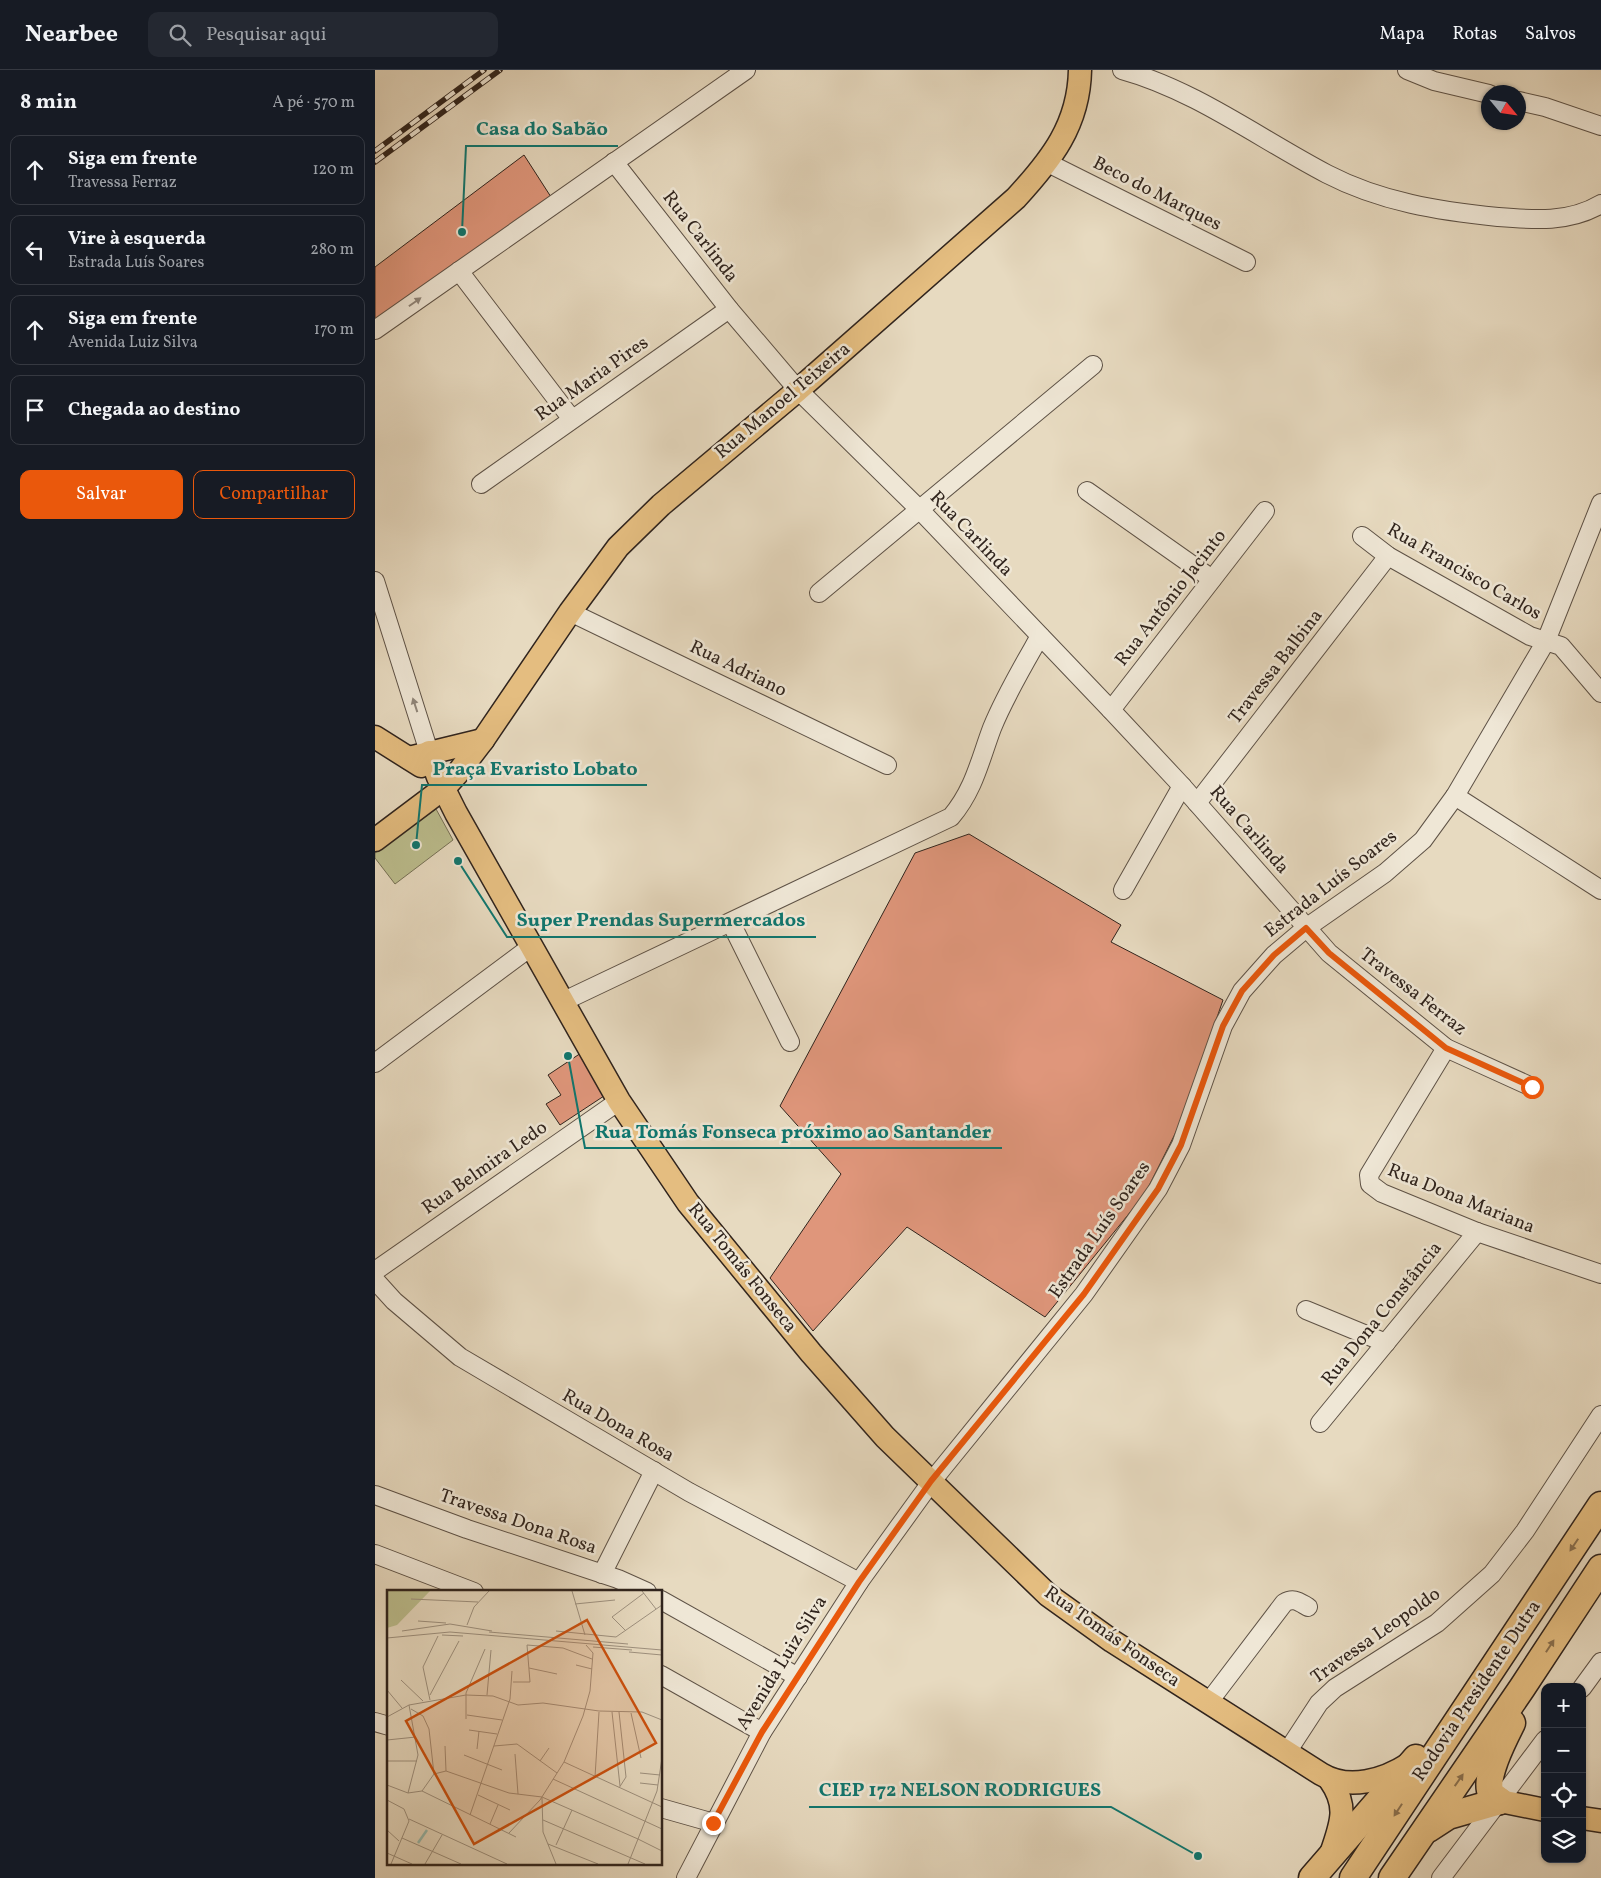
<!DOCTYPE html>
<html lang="pt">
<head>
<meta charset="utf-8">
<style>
	body { margin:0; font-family:Vollkorn,serif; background:#242831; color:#f1f3f6 }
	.controls { position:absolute; right:15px; bottom:15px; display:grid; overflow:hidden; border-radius:10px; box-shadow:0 1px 4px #0004 }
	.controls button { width:45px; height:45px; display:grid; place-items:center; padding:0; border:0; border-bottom:1px solid #363941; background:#171b24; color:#f1f3f6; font:25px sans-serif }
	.compass { position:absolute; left:1106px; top:15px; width:45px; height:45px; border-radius:50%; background:#171b24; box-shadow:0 1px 4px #0004; rotate:119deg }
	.stop { position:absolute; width:15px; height:15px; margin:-11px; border:4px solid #ea580c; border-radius:50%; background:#fff }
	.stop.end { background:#ea580c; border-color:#fff; box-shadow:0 1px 5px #0008 }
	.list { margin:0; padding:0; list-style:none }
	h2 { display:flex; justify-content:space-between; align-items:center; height:65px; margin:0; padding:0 20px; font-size:21px }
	h2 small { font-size:16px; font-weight:400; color:#9ea1a6 }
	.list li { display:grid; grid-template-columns:32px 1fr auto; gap:15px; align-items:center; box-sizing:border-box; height:70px; margin:0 10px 10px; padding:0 10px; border:1px solid #363941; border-radius:10px }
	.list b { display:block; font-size:19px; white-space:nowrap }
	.list p { margin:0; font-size:16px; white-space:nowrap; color:#9ea1a6 }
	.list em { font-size:16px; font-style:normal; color:#9ea1a6 }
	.actions { display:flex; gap:10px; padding:15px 20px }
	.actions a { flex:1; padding:11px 0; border:1px solid #ea580c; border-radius:10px; text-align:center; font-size:18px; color:#ea580c }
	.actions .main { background:#ea580c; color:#fff }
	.icon { flex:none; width:28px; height:28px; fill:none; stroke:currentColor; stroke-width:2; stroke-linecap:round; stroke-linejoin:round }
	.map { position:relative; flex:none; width:1226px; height:1808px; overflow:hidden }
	header { display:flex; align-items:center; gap:30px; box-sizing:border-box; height:70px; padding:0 25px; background:#171b24; border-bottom:1px solid #363941 }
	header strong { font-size:24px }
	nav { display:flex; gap:28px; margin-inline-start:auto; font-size:18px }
	.search { width:350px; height:45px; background:#242831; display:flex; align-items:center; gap:12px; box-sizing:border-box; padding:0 18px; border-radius:10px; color:#9ea1a6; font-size:19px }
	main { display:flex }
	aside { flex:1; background:#171b24 }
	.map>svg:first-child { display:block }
</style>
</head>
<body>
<header>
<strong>Nearbee</strong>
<div class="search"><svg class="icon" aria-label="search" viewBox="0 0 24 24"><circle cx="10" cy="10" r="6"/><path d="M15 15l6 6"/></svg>Pesquisar aqui</div>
<nav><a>Mapa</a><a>Rotas</a><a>Salvos</a></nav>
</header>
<main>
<aside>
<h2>8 min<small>A pé · 570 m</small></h2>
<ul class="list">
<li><svg class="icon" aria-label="ahead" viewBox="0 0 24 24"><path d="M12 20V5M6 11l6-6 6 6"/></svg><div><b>Siga em frente</b><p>Travessa Ferraz</p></div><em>120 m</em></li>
<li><svg class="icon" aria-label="left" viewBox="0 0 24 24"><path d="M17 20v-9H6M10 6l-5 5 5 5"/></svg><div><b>Vire à esquerda</b><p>Estrada Luís Soares</p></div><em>280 m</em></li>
<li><svg class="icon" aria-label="ahead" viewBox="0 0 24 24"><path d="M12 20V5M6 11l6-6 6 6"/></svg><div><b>Siga em frente</b><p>Avenida Luiz Silva</p></div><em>170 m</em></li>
<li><svg class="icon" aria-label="arrive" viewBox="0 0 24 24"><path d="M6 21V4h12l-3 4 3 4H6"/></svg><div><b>Chegada ao destino</b></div></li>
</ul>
<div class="actions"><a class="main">Salvar</a><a>Compartilhar</a></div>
</aside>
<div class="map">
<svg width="1226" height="1808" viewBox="0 0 1226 1808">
	<rect width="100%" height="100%" fill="#e7dac0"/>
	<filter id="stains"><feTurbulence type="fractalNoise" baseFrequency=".004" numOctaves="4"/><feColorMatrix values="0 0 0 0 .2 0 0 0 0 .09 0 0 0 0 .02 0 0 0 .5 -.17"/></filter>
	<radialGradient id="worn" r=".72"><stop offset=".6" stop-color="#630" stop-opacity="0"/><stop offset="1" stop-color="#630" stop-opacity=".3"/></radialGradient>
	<!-- green -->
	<path fill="#bcbe8e" stroke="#767156" d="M61 739 78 770 20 814 0 788V783Z"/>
	<!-- building -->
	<g fill="#df967b" stroke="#30241d">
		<path d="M149 85 176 127 0 254V197Z"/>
		<path d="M594 764 746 855 736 872 848 930 806 1052 770 1124 670 1247 532 1157 438 1261 395 1208 466 1104 405 1036 540 783Z"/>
		<path d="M206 983 232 1024 185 1055 171 1034 186 1025 173 1005Z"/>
	</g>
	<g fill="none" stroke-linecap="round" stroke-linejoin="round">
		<!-- minor casing -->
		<g stroke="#5e5246" stroke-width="20">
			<g id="minor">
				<path d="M747 0C820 20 885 69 952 104 1006 132 1064 141 1123 147 1159 150 1194 153 1226 134"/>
				<path d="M1032 0 1059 11 1114 24"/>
				<path d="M1144 31 1170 37 1226 56"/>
				<path d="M239 92 354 239 423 320 546 441 736 640 807 716 954 883 1071 978 1157 1017"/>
				<path d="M673 93 871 192"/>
				<path d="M84 201 196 348"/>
				<path d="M0 260 371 0"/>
				<path d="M106 414 354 239"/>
				<path d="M712 421 837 509"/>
				<path d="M987 466 1013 486 1155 566 1186 576 1226 623"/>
				<path d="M0 511 54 682"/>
				<path d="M444 523 718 295"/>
				<path d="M195 542 512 695"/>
				<path d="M736 640 890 441"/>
				<path d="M1080 726 1226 820"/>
				<path d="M822 733 1013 486"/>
				<path d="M748 820 807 716"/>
				<path d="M356 853 415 972"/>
				<path d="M189 931 576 747C599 720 605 690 617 658 630 626 648 596 665 566"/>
				<path d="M1071 978 994 1105 995 1114 1007 1123 1102 1162 1226 1204"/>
				<path d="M0 993 157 876"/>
				<path d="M0 1201 244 1031"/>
				<path d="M0 1210 19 1231 85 1287 314 1422 484 1512"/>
				<path d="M931 1240 1011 1273"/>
				<path d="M945 1353 1102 1162"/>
				<path d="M0 1425 92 1459 243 1509 272 1522"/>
				<path d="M0 1484 99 1522"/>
				<path d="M227 1504 279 1401"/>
				<path d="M286 1530 423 1607"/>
				<path d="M286 1605 387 1662"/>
				<path d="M1207 1618 1226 1592"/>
				<path d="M833 1633 909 1533C919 1527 924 1532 933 1537"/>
				<path d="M0 1652 14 1656"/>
				<path d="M912 1682 944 1633 960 1618 1062 1553 1117 1504 1150 1461 1226 1345"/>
				<path d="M286 1738 339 1753"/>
				<path d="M311 1808 387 1662 484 1512 557 1411 709 1224 783 1119 806 1075 848 956 867 921 899 885 931 858 1010 803 1048 770 1080 726 1171 571 1226 433"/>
				<path d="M1066 1808 1170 1670"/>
			</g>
		</g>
		<!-- major casing -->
		<g stroke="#30241d" stroke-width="25">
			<g id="major">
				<path d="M0 667 46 696"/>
				<path d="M54 682 63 707 81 743 244 1031 313 1133 436 1283 510 1367 673 1525 737 1571 946 1704C974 1721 1009 1710 1034 1694"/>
				<path d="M34 688 108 670"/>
				<path d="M0 770 69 718 82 704 108 670 195 542 243 477 286 435 423 320 641 128C676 90 704 55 705 0"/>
				<path d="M955 1710C974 1737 966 1754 956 1784"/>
				<path d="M1125 1731 1170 1740"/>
				<path d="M1207 1748 1226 1751"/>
			</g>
		</g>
		<!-- highway casing -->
		<g stroke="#30241d" stroke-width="29">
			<g id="highway">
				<path d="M1125 1731C1123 1729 1118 1726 1116 1723 1108 1709 1130 1667 1137 1653"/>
				<path d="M1053 1759 1073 1746 1125 1731"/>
				<path d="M937 1808 1041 1688"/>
				<path d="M978 1808 1226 1435"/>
				<path d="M1017 1808 1147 1618 1226 1498"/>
			</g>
		</g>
		<!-- minor -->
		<use href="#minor" stroke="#efe7d6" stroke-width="18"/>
		<!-- major -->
		<use href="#major" stroke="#e4bd80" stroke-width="22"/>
		<!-- highway -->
		<use href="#highway" stroke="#e4bd80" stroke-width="26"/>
		<!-- rail casing -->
		<g stroke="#30241d" stroke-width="5.5">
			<g id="rail">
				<path d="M0 81 109 0"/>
				<path d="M0 92 125 0"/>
			</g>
		</g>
		<!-- rail -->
		<use href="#rail" stroke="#efe7d6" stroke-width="4" stroke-dasharray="11" stroke-linecap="butt"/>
	</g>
	<!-- one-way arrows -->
	<defs><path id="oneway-solid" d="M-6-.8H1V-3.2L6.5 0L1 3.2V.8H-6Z" transform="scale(1.25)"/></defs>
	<g fill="#90867a">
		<use href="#oneway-solid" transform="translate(40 232) rotate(-35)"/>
		<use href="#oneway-solid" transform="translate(40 635) rotate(-108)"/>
	</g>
	<g fill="#8a704e">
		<use href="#oneway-solid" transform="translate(1199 1475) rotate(124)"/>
		<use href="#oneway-solid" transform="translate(1175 1576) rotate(-57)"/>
		<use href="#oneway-solid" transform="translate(1084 1710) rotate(-55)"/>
		<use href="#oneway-solid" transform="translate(1023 1740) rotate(123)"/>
	</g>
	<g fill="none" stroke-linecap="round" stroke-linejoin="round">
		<!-- route -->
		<path stroke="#ea580c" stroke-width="6" d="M338 1753 387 1662 484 1512 556 1411 709 1224 783 1119 806 1075 848 956 867 921 899 885 931 858 954 883 1071 978 1157 1017"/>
	</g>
	<g text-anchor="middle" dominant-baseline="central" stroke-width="5" stroke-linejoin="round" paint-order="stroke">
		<!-- street labels -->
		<g font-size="19" fill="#30241d" stroke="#efe7d6">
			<text transform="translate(782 124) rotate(27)">Beco do Marques</text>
			<text transform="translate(325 167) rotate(52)">Rua Carlinda</text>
			<text transform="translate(217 309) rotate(-35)">Rua Maria Pires</text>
			<text transform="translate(408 331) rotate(-40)">Rua Manoel Teixeira</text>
			<text transform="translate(596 464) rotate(46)">Rua Carlinda</text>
			<text transform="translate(1089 502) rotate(30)">Rua Francisco Carlos</text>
			<text transform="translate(796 528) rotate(-52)">Rua Antônio Jacinto</text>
			<text transform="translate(901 597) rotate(-52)">Travessa Balbina</text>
			<text transform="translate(363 599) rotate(26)">Rua Adriano</text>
			<text transform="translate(874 760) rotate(49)">Rua Carlinda</text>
			<text transform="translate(956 814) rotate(-38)">Estrada Luís Soares</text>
			<text transform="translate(1038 922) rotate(38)">Travessa Ferraz</text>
			<text transform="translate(110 1098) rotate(-35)">Rua Belmira Ledo</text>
			<text transform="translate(1086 1129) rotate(22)">Rua Dona Mariana</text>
			<text transform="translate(725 1160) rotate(-55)">Estrada Luís Soares</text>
			<text transform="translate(367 1198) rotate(51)">Rua Tomás Fonseca</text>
			<text transform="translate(1007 1244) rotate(-51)">Rua Dona Constância</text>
			<text transform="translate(243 1356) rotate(30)">Rua Dona Rosa</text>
			<text transform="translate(143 1452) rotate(19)">Travessa Dona Rosa</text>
			<text transform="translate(1001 1566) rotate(-35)">Travessa Leopoldo</text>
			<text transform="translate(737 1567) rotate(35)">Rua Tomás Fonseca</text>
			<text transform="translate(407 1593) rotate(-58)">Avenida Luiz Silva</text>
			<text transform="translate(1102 1621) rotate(-56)">Rodovia Presidente Dutra</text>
		</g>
	</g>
	<!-- overview -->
	<g transform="translate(12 1520)">
		<rect width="275" height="275" fill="#e7dac0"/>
		<path d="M0 1H43L10 35 0 38Z" fill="#bcbe8e"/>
		<path fill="none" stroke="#97bbaf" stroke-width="2.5" d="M31 253 40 240"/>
		<path fill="none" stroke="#9e917f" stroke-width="1" d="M185 1 198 45M255 1 269 19M24 9 91 12M188 14 228 10M31 31 59 33M80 35 87 17 102 1M15 41 63 34 105 41M169 41 229 47 275 15M239 41 225 27 257 3M102 42 241 54M55 45 76 46M0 48 63 42 275 60M206 57 245 60M242 62 275 65M189 75 205 79M142 78 170 84M14 90 36 111M126 92H143L140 55 176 58 205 69M0 100 15 118M43 105 72 51M100 105 104 60M43 110 36 77 51 46M24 119 36 126 42 139 47 184M225 122 233 196M244 123 254 168M80 125 115 130M0 127 22 115 79 105 106 106 131 115 156 113 212 121 255 122 275 130M79 129V103L98 59M82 140 110 144M0 150 29 147M58 156 59 181M107 156 130 154 170 183M90 159 92 141M128 164 131 204M77 165 115 180M275 168 270 201 251 249 275 261M0 171H30M153 171 162 158M177 172 275 217M253 183 273 185M208 187 212 122M166 189 275 239M253 193 271 195M0 195 21 203 35 201 47 184 59 181 122 203 155 207 251 249 241 274M232 198 239 187 232 122M35 201 129 247M21 203 31 165 22 115M91 205 123 220M155 208 156 242 169 274M0 210 17 219 22 231 4 274M153 210 177 172 196 126 203 101 206 63 199 55M83 225 123 109 125 81M22 229 120 274M156 230 258 274M103 234 111 215M0 240 12 251M122 243 153 210M15 248 74 274M161 254 211 274M169 255 185 220M0 263 25 274M38 274 55 245"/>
		<path fill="#cc510f" fill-opacity="0.15" stroke="#cc510f" stroke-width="2.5" d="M200 30 269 153 87 254 19 131Z"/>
		<rect width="275" height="275" fill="none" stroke="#30241d" stroke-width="2.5"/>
	</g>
	<!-- callouts -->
	<path fill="none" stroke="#0f766e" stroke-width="2" d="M87 162L91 76H243M41 775L47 715H272M83 791L132 867H441M193 986L210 1078H627M823 1786L736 1737H434"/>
	<g fill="#0f766e" stroke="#efe7d6" stroke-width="2">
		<circle cx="87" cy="162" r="5"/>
		<circle cx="41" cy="775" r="5"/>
		<circle cx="83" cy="791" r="5"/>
		<circle cx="193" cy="986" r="5"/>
		<circle cx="823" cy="1786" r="5"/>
	</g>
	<g font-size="20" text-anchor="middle" font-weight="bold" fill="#0f766e" stroke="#efe7d6" stroke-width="5" stroke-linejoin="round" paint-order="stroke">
		<text x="167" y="65">Casa do Sabão</text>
		<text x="160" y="705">Praça Evaristo Lobato</text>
		<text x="286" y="856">Super Prendas Supermercados</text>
		<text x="418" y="1068">Rua Tomás Fonseca próximo ao Santander</text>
		<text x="585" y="1726">CIEP 172 NELSON RODRIGUES</text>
	</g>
	<rect width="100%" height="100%" filter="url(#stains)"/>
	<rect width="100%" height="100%" fill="url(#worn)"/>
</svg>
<div class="controls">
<button>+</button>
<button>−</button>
<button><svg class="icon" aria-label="locate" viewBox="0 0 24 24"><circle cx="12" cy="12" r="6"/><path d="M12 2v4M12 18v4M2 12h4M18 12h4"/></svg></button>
<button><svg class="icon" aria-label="layers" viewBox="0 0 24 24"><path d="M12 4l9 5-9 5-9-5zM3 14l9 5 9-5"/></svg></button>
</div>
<svg class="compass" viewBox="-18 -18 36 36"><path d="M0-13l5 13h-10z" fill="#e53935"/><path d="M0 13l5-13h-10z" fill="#9ea1a6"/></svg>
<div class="stop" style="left:1157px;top:1017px"></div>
<div class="stop end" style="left:338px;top:1753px"></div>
</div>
</main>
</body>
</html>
